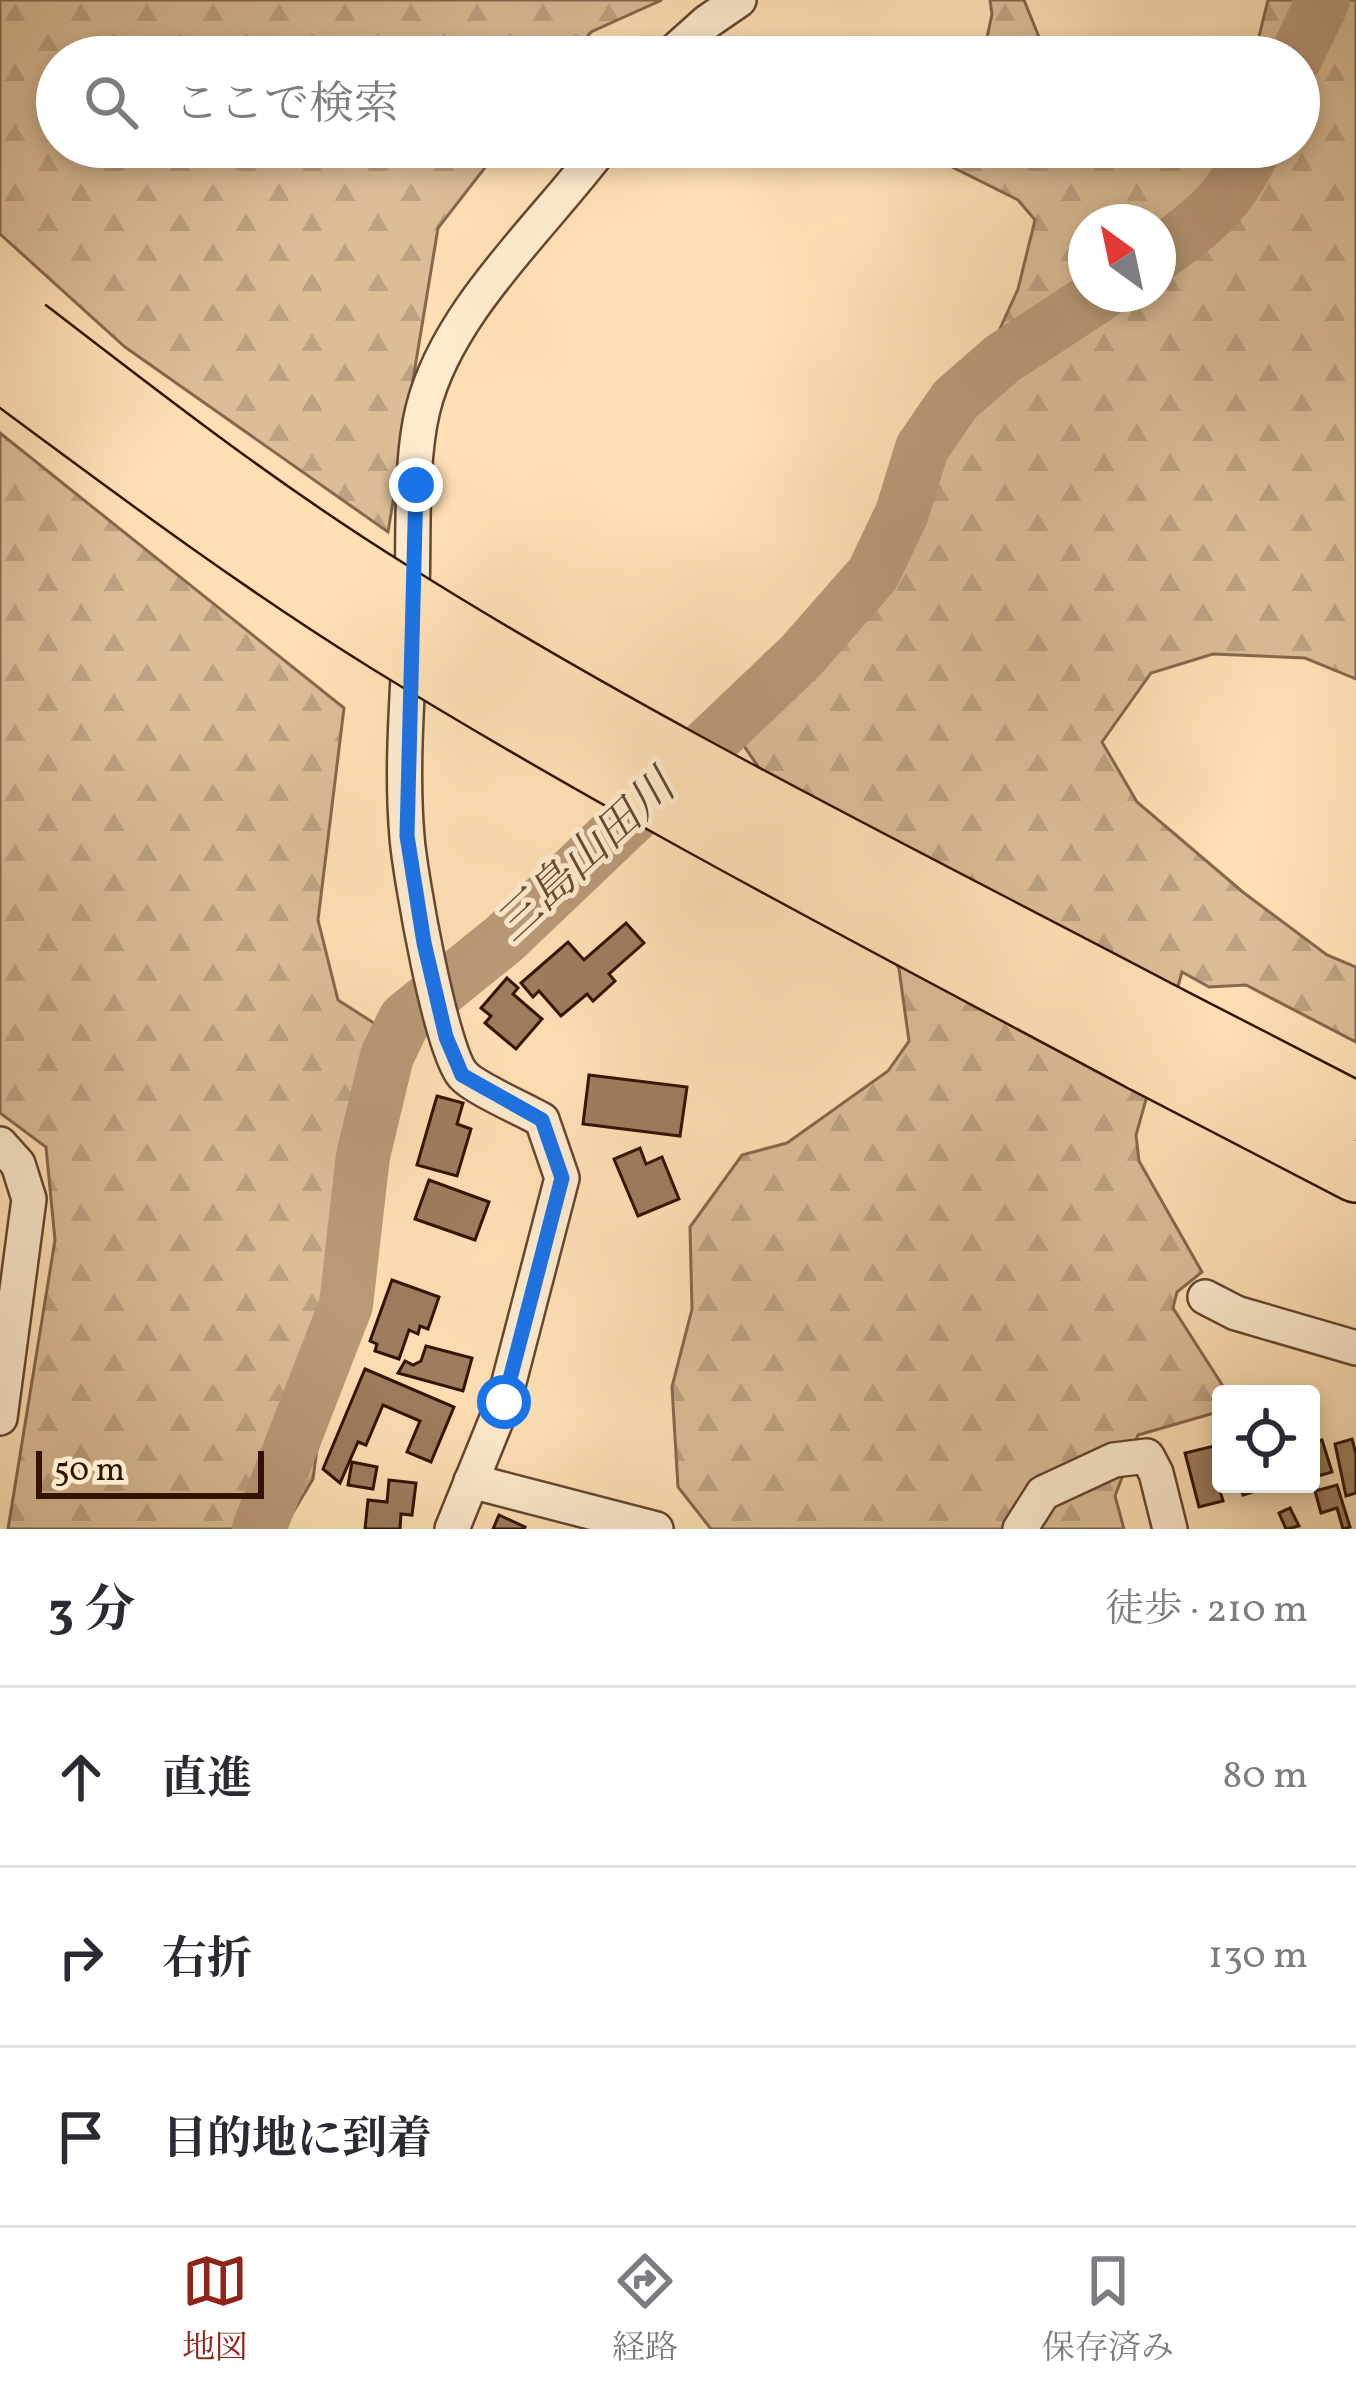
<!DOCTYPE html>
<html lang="ja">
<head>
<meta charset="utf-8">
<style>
	body { margin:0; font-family:Vollkorn,"Noto Serif JP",serif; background:#f2f2f3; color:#2b2b33 }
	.controls { position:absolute; right:36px; bottom:36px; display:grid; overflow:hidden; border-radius:12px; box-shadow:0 6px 18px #0003 }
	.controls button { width:108px; height:108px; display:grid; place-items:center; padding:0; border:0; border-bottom:3px solid #e1e1e2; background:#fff; color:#2b2b33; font:60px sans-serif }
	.compass { position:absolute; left:1068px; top:204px; width:108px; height:108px; border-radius:50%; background:#fff; box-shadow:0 6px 18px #0003; rotate:327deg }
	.scale { position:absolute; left:36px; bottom:30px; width:228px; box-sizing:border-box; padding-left:12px; border:6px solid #321301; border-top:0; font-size:33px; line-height:42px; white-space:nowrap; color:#321301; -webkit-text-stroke:9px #feebce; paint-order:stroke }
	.stop { position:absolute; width:36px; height:36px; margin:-27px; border:9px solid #1a73e8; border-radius:50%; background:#fff }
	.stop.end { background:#1a73e8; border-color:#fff; box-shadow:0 3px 12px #0008 }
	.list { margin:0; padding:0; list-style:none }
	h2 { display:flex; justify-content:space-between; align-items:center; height:156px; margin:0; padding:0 48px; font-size:51px }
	h2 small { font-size:39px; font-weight:400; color:#7c7c81 }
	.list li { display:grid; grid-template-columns:78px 1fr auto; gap:36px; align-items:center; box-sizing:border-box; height:180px; padding:0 48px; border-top:3px solid #e1e1e2 }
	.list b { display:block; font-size:45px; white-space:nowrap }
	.list em { font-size:39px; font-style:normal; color:#7c7c81 }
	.icon { flex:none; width:66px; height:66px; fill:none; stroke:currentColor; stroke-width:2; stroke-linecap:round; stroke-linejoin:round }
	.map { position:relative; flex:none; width:1356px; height:1529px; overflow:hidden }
	.search { position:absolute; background:#fff; box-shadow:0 6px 18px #0003; left:36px; right:36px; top:36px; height:132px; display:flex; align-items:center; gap:30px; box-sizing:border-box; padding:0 42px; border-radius:66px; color:#7c7c81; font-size:45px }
	.sheet { height:696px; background:#fff }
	nav { display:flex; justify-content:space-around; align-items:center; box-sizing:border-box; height:168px; border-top:3px solid #e1e1e2; background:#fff; font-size:33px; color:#7c7c81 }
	nav a { display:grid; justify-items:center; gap:6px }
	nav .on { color:#8f2418 }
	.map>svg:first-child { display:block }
</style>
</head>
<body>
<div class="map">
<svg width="1356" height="1529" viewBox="0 0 1356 1529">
	<defs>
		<pattern id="forest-firs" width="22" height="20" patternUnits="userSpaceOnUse" patternTransform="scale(3)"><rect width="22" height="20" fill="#dbbd96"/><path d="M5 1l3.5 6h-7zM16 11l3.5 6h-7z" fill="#bca280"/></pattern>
	</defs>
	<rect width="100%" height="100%" fill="#fee0b4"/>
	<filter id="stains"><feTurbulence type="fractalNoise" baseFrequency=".00167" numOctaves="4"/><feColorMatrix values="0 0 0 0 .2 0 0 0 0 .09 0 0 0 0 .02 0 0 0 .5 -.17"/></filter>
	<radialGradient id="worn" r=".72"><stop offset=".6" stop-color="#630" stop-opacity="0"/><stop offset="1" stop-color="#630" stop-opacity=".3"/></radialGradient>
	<!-- forest -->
	<g fill="url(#forest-firs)" stroke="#86684c" stroke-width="3" fill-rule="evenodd">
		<path d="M0 0H662L591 32 571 57H57V147H501L438 228 388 532 125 347 0 234Z"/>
		<path d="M990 0H1024L1047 57H983L992 14Z"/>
		<path d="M1268 0H1356V679L1305 658 1213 654 1151 673 1102 742 1137 802 1244 893 1327 955 1356 967V1042L1246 985 1209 987 1182 972 1136 1135 1139 1161 1202 1272 1177 1292 1173 1308 1228 1394H1221V1411L1138 1435 1115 1496 1124 1529H711L678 1487 672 1387 692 1309 690 1227 742 1155 787 1143 888 1071 909 1041 899 969 826 810 764 775 744 746 764 720 795 697 828 631 932 478 1018 289 1035 220 1018 200 924 153 905 155 902 147H1094L1098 154 1106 147H1299V57H1254ZM1086 222H1158V294H1086Z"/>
		<path d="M0 433 344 708 318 920 338 1000 380 1027 358 1136 313 1479 283 1529H8L55 1240 46 1147 0 1113Z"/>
	</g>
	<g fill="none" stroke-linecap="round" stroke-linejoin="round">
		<!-- river -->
		<g stroke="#b99a77" stroke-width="54">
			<path d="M1296 57 1323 0"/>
			<path d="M1158 255C1205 220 1230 202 1255 147"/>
			<path d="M259 1529 346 1305 363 1156 387 1056 405 1019 504 939 801 656 873 574 902 513 922 448 955 400 1002 359 1101 294"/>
		</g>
	</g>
	<!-- building -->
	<g fill="#9c7e5e" stroke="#321301" stroke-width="3">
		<path d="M626 923 644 943 609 974 615 981 593 1001 587 994 561 1016 539 991 533 997 521 983 568 942 584 960Z"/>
		<path d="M507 978 518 988 513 994 542 1019 516 1049 485 1023 491 1016 481 1008Z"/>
		<path d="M589 1075 687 1087 680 1136 583 1124Z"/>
		<path d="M437 1096 463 1103 457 1124 471 1129 457 1176 417 1165Z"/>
		<path d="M640 1148 646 1164 662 1157 679 1199 638 1216 614 1159Z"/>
		<path d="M429 1180 489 1202 475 1240 415 1219Z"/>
		<path d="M392 1280 439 1297 428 1329 420 1326 418 1334 409 1330 399 1359 375 1351 377 1344 370 1341Z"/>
		<path d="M426 1346 472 1358 463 1391 398 1373 405 1361 413 1365 421 1361Z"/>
		<path d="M365 1369 454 1407 431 1462 407 1452 420 1421 383 1405 366 1445 358 1442 340 1483 323 1469Z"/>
		<path d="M1352 1439 1356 1454V1493L1346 1496 1335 1444Z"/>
		<path d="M1322 1440 1332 1472 1311 1478V1444Z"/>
		<path d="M1218 1445 1221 1476 1216 1477 1223 1501 1199 1507 1185 1453Z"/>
		<path d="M352 1462 377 1467 373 1489 348 1485Z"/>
		<path d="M389 1480 416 1483 412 1515 401 1514 400 1529H365L368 1500 387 1502Z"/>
		<path d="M1239 1484H1276L1243 1495Z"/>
		<path d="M1337 1485 1350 1527 1343 1529 1337 1508 1321 1513 1315 1491Z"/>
		<path d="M1290 1508 1299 1526 1286 1529 1279 1513Z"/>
		<path d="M499 1515 525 1527 524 1529H493Z"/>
	</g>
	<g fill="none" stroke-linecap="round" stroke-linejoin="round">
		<!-- street casing -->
		<g stroke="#65462e" stroke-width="38">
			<g id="street">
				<path d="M668 57 707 22 739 0"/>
				<path d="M0 1144 18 1164 29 1199 0 1418"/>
				<path d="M1205 1297 1236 1313 1356 1348"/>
				<path d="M471 1481 656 1529"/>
				<path d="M452 1529 504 1401 562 1178 542 1120C525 1110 474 1088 463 1075 441 1052 410 875 407 837 400 756 410 672 412 591 414 536 410 461 423 409 447 311 543 226 602 147"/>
				<path d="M1020 1529 1043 1493 1114 1460 1147 1456 1156 1473 1170 1529"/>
			</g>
		</g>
		<!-- highway casing -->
		<g stroke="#321301" stroke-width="62">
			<g id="highway">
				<path d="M1164 1013 1356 1112"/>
				<path d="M1142 1062 1356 1173"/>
			</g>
		</g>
		<!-- street -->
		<use href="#street" stroke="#feebce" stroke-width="33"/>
		<!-- highway -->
		<use href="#highway" stroke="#fee0b4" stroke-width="57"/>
		<!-- highway-bridge casing -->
		<g stroke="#321301" stroke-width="62" stroke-linecap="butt">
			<g id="highway-bridge">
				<path d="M27 328C145 419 262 510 389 589 638 746 904 876 1164 1013"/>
				<path d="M0 371C127 465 252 559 387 643 632 794 888 926 1142 1062"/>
			</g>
		</g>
		<!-- highway-bridge -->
		<use href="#highway-bridge" stroke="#fee0b4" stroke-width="57"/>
	</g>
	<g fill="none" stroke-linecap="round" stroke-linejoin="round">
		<!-- route -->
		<path stroke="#1a73e8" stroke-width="15" d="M416 485 407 836 424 943 446 1037 462 1075 542 1120 562 1178 504 1402"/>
	</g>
	<g text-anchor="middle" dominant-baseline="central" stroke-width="10" stroke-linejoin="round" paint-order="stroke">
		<!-- water labels -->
		<g font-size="45" font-style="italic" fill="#684930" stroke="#feebce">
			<text transform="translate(587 858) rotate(-43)">三島山田川</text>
		</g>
	</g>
	<rect width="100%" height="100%" filter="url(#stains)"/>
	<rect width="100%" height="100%" fill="url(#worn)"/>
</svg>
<div class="controls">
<button><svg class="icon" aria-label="locate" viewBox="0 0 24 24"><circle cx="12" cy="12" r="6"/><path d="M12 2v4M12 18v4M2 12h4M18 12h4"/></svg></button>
</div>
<svg class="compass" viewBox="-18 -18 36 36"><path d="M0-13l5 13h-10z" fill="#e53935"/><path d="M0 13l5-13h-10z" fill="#7c7c81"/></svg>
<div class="scale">50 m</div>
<div class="stop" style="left:504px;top:1402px"></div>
<div class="stop end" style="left:416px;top:485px"></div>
<div class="search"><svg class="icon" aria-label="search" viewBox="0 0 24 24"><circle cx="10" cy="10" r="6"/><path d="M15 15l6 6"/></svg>ここで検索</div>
</div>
<section class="sheet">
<h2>3 分<small>徒歩 · 210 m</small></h2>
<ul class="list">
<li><svg class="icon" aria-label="ahead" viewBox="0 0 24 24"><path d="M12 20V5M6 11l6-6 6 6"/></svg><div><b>直進</b></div><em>80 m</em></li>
<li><svg class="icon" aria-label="right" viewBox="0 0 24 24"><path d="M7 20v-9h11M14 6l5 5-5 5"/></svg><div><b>右折</b></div><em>130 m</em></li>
<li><svg class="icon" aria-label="arrive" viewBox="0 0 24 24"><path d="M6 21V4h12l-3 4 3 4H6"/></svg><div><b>目的地に到着</b></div></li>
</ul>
</section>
<nav>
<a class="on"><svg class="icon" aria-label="map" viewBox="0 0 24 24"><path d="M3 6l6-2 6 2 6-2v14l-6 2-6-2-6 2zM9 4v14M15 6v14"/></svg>地図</a>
<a><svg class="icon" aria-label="directions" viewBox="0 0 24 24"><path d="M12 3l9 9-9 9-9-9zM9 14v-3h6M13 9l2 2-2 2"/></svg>経路</a>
<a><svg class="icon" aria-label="saved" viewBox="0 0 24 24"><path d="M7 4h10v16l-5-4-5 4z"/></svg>保存済み</a>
</nav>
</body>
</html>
